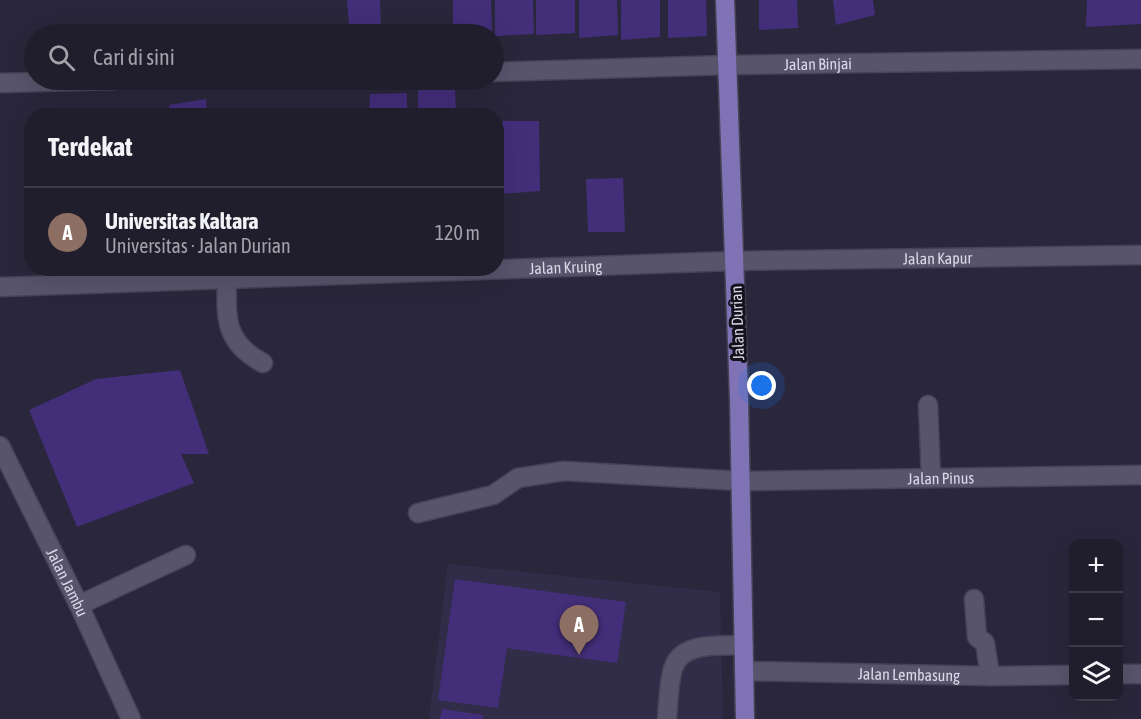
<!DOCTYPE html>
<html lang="id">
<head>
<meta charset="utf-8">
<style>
	body { margin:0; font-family:"Asap Condensed",sans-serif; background:#2d2a39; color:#f1f3f6 }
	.controls { position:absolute; right:18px; bottom:18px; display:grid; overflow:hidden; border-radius:12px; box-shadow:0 6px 24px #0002 }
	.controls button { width:54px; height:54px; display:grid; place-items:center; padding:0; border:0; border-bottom:2px solid #3d3b49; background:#201d2d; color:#f1f3f6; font:30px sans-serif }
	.you { position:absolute; left:762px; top:386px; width:21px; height:21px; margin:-15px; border:4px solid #fff; border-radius:50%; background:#1a73e8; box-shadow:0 0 0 9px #1a73e833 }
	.badge { display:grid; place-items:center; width:39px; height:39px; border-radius:50%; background:#1a73e8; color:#fff; font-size:20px; font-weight:700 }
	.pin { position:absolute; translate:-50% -50px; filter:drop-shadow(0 2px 3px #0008) }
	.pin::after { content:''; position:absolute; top:32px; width:21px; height:18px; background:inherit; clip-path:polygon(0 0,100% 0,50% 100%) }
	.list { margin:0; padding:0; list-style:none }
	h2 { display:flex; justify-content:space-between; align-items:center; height:78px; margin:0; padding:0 24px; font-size:26px }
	h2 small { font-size:20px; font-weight:400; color:#a2a2aa }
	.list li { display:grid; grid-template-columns:39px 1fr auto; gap:18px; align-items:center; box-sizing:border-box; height:90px; padding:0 24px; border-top:2px solid #3d3b49 }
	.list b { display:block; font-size:22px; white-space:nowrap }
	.list p { margin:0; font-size:20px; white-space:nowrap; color:#a2a2aa }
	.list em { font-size:20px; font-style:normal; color:#a2a2aa }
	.icon { flex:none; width:33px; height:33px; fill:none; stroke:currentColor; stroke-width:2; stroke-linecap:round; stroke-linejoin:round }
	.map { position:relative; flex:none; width:1141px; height:719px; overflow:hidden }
	.search { position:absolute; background:#201d2d; box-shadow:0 6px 24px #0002; left:24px; top:24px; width:480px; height:66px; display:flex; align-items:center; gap:15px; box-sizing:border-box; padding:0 21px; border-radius:33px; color:#a2a2aa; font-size:22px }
	.panel { position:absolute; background:#201d2d; box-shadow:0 6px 24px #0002; left:24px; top:108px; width:480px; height:168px; border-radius:24px }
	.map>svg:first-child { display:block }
</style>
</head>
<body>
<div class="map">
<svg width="1141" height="719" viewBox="0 0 1141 719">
	<rect width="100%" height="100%" fill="#2a273c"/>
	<!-- built -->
	<path fill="#312c48" d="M448 564 720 592 723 719H429Z"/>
	<!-- building -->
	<g fill="#432e7a">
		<path d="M347 0H380L381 34H350Z"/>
		<path d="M453 0H491L492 34H453Z"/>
		<path d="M495 0H533L534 34 495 36Z"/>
		<path d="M536 0H575V33L536 35Z"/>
		<path d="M579 0H617L618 35 579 38Z"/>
		<path d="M621 0H660V37L621 40Z"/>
		<path d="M668 0H706L707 36 668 38Z"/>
		<path d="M759 0H797L798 28 759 30Z"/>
		<path d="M833 0H873L875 15 836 25Z"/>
		<path d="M1087 0H1141V24L1086 27Z"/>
		<path d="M418 85H455L456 116H418Z"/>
		<path d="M407 93V116H369L370 94Z"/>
		<path d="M206 99 207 116H170L169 105Z"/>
		<path d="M291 109V116H253V110Z"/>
		<path d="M502 121H539L540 191 501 194Z"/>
		<path d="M623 178 625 232H588L586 179Z"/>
		<path d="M180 370 209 454H181L194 483 77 527 29 410 96 379Z"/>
		<path d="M455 579 626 602 617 663 507 648 498 708 438 700Z"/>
		<path d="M442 709 483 715V719H440Z"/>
	</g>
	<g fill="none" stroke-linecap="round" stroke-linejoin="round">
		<!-- minor casing -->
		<g stroke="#474356" stroke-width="21">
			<g id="minor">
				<path id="s1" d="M494 72 728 65 1141 59"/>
				<path d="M0 83 115 80"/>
				<path d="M227 279C226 318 224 342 263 363"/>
				<path id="s2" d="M0 287 734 261 1141 255"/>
				<path d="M928 405 931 477"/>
				<path id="s3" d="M0 446 79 605 131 719"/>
				<path id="s4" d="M418 513 493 495 518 478 564 471 741 481 1141 475"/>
				<path d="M974 599 977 637 985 643 990 676"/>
				<path d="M79 605 186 555"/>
				<path id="s5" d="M744 671 990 676 1074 675"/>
				<path d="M1118 674H1141"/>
				<path d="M667 719C668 706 669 677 674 666 684 641 722 646 744 645"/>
			</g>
		</g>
		<!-- major casing -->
		<g stroke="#474356" stroke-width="21">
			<path id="major" d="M725 0 739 399 745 719"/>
		</g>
		<!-- minor -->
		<use href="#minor" stroke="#58546c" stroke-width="18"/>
		<!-- major -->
		<use href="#major" stroke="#8073b5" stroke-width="18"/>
	</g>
	<g text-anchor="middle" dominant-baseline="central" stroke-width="6" stroke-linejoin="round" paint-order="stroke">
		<!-- street labels -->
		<g font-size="16" fill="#dad8e7" stroke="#13111b">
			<text stroke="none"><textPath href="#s1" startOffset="324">Jalan Binjai</textPath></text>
			<text stroke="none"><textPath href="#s2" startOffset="938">Jalan Kapur</textPath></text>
			<text stroke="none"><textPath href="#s2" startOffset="566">Jalan Kruing</textPath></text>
			<text transform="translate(737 323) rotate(-92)">Jalan Durian</text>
			<text stroke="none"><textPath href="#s4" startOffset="531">Jalan Pinus</textPath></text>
			<text stroke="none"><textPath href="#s3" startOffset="152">Jalan Jambu</textPath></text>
			<text stroke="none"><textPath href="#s5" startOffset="165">Jalan Lembasung</textPath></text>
		</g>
	</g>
</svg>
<div class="controls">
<button>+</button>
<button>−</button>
<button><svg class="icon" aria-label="layers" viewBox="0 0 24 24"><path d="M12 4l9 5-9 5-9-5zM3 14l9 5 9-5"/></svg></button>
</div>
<div class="you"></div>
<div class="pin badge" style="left:579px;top:655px;background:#8d6e63">A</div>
<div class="search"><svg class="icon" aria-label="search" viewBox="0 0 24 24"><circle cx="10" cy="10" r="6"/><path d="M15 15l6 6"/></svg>Cari di sini</div>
<section class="panel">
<h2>Terdekat<small></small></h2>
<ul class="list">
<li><span class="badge" style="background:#8d6e63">A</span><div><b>Universitas Kaltara</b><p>Universitas · Jalan Durian</p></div><em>120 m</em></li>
</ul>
</section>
</div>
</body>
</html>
